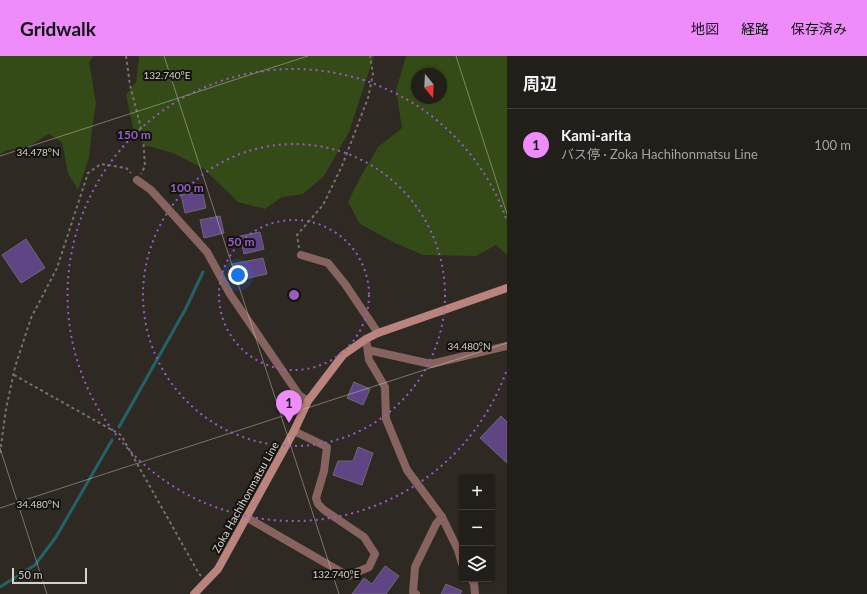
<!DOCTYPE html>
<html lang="ja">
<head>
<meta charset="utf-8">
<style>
	body { margin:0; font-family:Lato,"Noto Sans JP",sans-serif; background:#2a2723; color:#f1f3f6 }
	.controls { position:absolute; right:12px; bottom:12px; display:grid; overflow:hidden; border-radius:4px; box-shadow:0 1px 3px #0004 }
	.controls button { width:36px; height:36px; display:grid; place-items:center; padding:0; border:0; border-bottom:1px solid #3f3d39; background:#221f1a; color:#f1f3f6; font:20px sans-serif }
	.compass { position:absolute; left:411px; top:12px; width:36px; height:36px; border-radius:50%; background:#221f1a; box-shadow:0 1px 3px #0004; rotate:162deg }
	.scale { position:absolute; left:12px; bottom:10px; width:75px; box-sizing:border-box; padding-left:4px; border:2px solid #d5d2cd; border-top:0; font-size:11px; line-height:14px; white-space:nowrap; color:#d5d2cd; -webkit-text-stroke:3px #14120f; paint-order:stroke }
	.you { position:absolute; left:238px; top:219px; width:14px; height:14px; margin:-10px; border:3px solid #fff; border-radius:50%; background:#1a73e8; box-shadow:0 0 0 6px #1a73e833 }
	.badge { display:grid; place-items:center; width:26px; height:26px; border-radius:50%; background:#ed8cfa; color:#111; font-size:13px; font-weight:700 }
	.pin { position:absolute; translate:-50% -33px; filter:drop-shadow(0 1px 2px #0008) }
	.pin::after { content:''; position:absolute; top:21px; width:14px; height:12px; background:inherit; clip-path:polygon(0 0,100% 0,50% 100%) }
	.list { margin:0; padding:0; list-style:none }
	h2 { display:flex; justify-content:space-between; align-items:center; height:52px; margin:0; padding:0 16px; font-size:17px }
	h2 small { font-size:13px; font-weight:400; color:#a2a2a2 }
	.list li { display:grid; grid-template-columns:26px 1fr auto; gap:12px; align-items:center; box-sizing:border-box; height:72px; padding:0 16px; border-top:1px solid #3f3d39 }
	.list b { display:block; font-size:15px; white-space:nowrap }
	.list p { margin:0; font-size:13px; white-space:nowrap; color:#a2a2a2 }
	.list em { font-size:13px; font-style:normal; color:#a2a2a2 }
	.icon { flex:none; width:22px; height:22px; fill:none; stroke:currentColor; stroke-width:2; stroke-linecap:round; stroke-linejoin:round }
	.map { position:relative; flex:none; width:507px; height:538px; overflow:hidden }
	header { display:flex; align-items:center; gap:24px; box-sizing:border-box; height:56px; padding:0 20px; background:#ed8cfa; color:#111 }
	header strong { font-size:19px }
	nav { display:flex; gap:22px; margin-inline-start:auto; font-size:14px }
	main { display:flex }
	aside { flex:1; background:#221f1a }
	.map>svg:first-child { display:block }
</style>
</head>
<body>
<header>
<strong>Gridwalk</strong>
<nav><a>地図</a><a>経路</a><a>保存済み</a></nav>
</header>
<main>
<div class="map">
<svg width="507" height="538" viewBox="0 0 507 538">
	<rect width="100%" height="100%" fill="#2e2922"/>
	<!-- green -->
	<g fill="#344a17" fill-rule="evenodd">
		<path d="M0 0H94L89 6 96 47 92 73 89 102 78 134 68 117 62 86 49 78 31 89 5 95 0 99Z"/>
		<path d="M137 0H374L349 76 324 120 303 138 282 141 265 153 238 146 204 113 173 97 144 89 133 72 126 39 136 26 139 2Z"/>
		<path d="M406 0H507V199L496 189 476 200 423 199 395 187 360 168 348 146 361 120 378 91 402 72 396 34ZM417 18H441V42H417Z"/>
	</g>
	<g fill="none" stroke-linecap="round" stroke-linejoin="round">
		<!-- stream -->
		<g stroke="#256267" stroke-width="3">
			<path d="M119 371 185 254 203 216"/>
			<path d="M0 531 35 509 56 481 112 384"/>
		</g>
	</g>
	<!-- building -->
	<g fill="#604584" stroke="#6d6973">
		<path d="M202 134 206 152 185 157 181 139Z"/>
		<path d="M220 160 224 177 204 182 200 164Z"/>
		<path d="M260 176 264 193 244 198 240 180Z"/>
		<path d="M26 183 45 212 21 227 2 199Z"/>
		<path d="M263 202 267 218 235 225 232 208Z"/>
		<path d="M354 326 370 333 363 349 347 342Z"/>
		<path d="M501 360 507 366V407L480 382Z"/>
		<path d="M358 391 373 397 362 429 333 419 338 405H353Z"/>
		<path d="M385 510 399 520 386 538H352L364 522 372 528Z"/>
		<path d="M446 528 462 535 460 538H441Z"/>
	</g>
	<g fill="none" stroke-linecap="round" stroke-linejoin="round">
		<!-- path -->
		<g stroke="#77736c" stroke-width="2" stroke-dasharray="3 3" stroke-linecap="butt">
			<path d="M126 0 130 29 143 80 145 110 141 118"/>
			<path d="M299 192 297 179 323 149 342 110 368 42 373 18 370 0"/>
			<path d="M14 319 121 379 198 516 201 520"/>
			<path d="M0 397 6 353 15 311 31 262 57 212 88 117 101 108 126 112 131 117"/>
		</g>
		<!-- minor -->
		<g stroke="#876360" stroke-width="8">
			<path d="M137 124 151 134 207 196 230 238 299 339 308 345"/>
			<path d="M301 199 328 207 345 228 378 277"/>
			<path d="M366 283 369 304 385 331 386 363 407 414 442 461 458 494 462 508"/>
			<path d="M368 294 431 308 507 290"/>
			<path d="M246 461 348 520 369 511 375 498 364 481 324 454 318 448 316 442 324 415 327 391 294 375"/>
			<path d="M471 523 474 527 475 538"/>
			<path d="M416 538 413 536 415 511 436 468 442 461"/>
		</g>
		<!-- secondary -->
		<path stroke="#bb837d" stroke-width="8" d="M194 538 218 513 294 375 308 345 343 299 366 283 378 277 507 232"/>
	</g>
	<!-- ticks -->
	<path fill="none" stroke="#d5d2cd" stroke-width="1" stroke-opacity="0.45" d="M164 0 339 538M456 0 507 158M0 100 308 0M0 392 47 538M0 452 507 287"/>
	<!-- distance rings -->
	<g fill="none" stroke="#965ec3" stroke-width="2" stroke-dasharray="2 4">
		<circle cx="294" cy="239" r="75"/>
		<circle cx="294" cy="239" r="151"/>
		<path d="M506 316A226 226 0 1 1 506 162"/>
	</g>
	<g text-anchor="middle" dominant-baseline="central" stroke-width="4" stroke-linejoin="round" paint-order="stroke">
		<!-- street labels -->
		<g font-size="11" fill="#d5d2cd" stroke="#14120f">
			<text transform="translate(245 441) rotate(-61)">Zoka Hachihonmatsu Line</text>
		</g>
	</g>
	<g font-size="10" text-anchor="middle" fill="#d5d2cd" stroke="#14120f" stroke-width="4" stroke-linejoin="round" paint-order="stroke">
		<text x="167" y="23">132.740°E</text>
		<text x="38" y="100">34.478°N</text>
		<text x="469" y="294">34.480°N</text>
		<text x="38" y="452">34.480°N</text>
		<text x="336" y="522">132.740°E</text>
	</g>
	<circle cx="294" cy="239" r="6" fill="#965ec3" stroke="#14120f" stroke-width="2"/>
	<g font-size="12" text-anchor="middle" font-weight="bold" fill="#965ec3" stroke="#14120f" stroke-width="4" stroke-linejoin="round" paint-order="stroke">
		<text x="134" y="83">150 m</text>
		<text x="187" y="136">100 m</text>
		<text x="241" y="190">50 m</text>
	</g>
</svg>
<div class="controls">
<button>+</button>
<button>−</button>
<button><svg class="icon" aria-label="layers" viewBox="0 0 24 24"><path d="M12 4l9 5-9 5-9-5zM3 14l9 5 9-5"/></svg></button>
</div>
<svg class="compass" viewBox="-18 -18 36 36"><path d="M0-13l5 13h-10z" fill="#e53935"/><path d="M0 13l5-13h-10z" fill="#a2a2a2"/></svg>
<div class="scale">50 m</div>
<div class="you"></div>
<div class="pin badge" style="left:289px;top:367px">1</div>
</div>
<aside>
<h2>周辺<small></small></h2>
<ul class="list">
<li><span class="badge">1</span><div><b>Kami-arita</b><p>バス停 · Zoka Hachihonmatsu Line</p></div><em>100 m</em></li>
</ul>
</aside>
</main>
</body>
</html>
